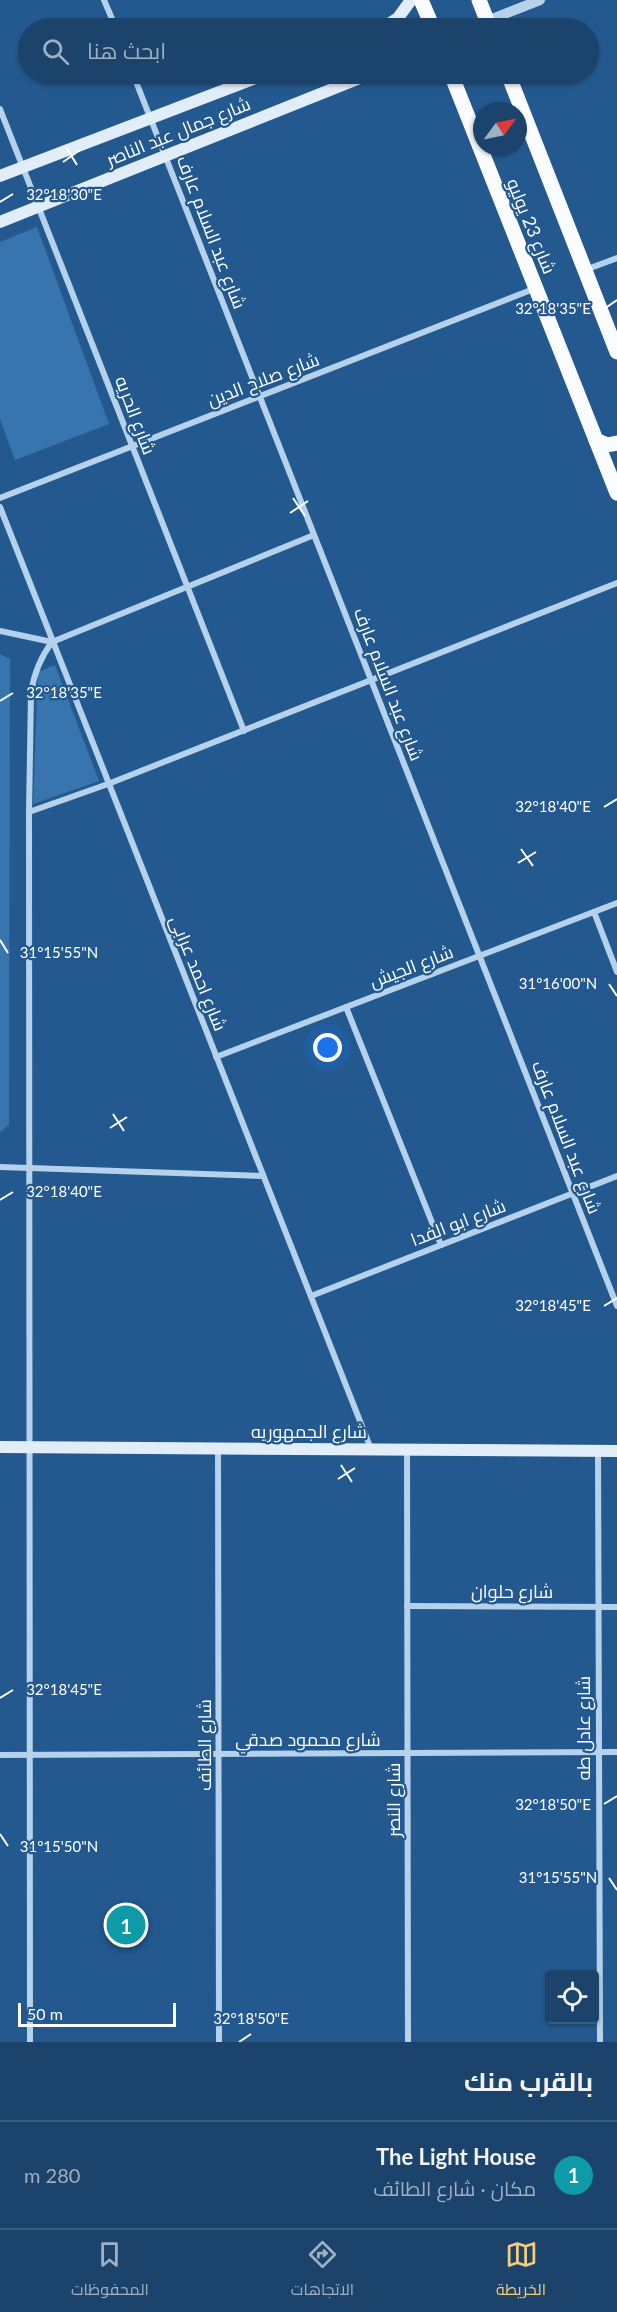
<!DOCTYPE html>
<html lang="ar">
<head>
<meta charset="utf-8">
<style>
	body { margin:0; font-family:Lato,Cairo,sans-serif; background:#284e74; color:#f1f3f6; direction:rtl }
	.controls { position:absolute; right:18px; bottom:18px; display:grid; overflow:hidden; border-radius:6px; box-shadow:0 2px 4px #0004 }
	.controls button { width:54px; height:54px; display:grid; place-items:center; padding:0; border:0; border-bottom:2px solid #395c7f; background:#1b436c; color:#f1f3f6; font:30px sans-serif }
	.compass { position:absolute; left:473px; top:102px; width:54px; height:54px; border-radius:50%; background:#1b436c; box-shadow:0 2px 4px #0004; rotate:57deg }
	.scale { position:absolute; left:18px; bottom:15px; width:158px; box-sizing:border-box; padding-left:6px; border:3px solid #fff; border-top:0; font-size:16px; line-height:21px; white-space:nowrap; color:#fff; -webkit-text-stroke:4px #245990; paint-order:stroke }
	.you { position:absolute; left:328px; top:1048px; width:21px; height:21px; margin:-15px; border:4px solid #fff; border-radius:50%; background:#1a73e8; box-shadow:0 0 0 9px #1a73e833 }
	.badge { display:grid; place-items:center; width:39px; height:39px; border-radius:50%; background:#f6cb79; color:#fff; font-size:20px; font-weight:700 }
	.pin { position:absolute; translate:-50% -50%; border:3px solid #fff; box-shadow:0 2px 6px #0006 }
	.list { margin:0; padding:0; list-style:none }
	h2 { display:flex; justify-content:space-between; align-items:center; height:78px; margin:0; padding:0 24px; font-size:26px }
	h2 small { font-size:20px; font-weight:400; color:#a0b0c2 }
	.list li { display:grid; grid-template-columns:39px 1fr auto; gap:18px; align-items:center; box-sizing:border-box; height:108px; padding:0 24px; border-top:2px solid #395c7f }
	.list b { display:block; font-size:22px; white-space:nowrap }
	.list p { margin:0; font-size:20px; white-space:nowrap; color:#a0b0c2 }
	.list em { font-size:20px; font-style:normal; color:#a0b0c2 }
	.icon { flex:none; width:33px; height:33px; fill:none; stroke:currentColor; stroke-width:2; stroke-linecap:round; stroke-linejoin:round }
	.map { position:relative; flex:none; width:617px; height:2042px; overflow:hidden; direction:ltr }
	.search { position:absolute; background:#1b436c; box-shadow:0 2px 4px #0004; left:18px; right:18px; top:18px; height:66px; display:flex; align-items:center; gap:15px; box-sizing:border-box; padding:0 21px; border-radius:33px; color:#a0b0c2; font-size:22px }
	.sheet { height:186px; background:#1b436c }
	nav { display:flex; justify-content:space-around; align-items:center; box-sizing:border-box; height:84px; border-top:2px solid #395c7f; background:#1b436c; font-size:16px; color:#a0b0c2 }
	nav a { display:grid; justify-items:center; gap:3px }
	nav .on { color:#f6cb79 }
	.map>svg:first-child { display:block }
</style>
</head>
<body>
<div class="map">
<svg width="617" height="2042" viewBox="0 0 617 2042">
	<rect width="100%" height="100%" fill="#245990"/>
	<!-- green -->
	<g fill="#3874ad">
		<path d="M37 227 109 424 15 460 0 419V242Z"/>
		<path d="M0 654 10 659 9 1125 0 1132Z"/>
		<path d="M55 665 99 781 33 804 38 672Z"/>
	</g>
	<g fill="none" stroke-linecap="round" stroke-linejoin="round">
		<!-- minor -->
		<g stroke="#b5d1ec" stroke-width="6">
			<path d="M104 0 116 28"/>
			<path d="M133 74 617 1306"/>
			<path d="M0 109 244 731"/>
			<path d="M585 270 617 258"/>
			<path d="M0 498 536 288"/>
			<path d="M0 507 371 1449"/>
			<path d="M0 631 52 642"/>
			<path d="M52 642 314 535"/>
			<path d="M29 812 108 784 617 583"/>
			<path d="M594 912 617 972"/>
			<path d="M346 1007 441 1245"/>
			<path d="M216 1057 617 903"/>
			<path d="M0 1167 263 1176"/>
			<path d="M311 1296 617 1176"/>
			<path d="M218 1449 219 2042"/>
			<path d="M407 1450 408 2042"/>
			<path d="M598 1451 600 2042"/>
			<path d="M407 1606 617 1607"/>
			<path d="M0 1755 617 1752"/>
			<path d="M30 2042 29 812 31 693C34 673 40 658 52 642"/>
		</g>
		<!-- tertiary -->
		<path stroke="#b5d1ec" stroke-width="10" d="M487 21 540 0"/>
		<!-- secondary -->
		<g stroke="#e1edf9" stroke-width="12">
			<path d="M383 28 398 18 411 0"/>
			<path d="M0 176 266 74"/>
			<path d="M0 222 370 74"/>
			<path d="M0 1447 617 1451"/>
		</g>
		<!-- primary -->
		<g stroke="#fafcff" stroke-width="15">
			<path d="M421 0 433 28"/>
			<path d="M479 0 490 28"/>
			<path d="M451 74 617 493"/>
			<path d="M508 74 617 352"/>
			<path d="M596 440 607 445 617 443"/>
		</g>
	</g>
	<!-- ticks -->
	<path fill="none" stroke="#fff" stroke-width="2" d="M66 147 77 165M63 162 80 150M0 202 13 194M604 309 617 300M293 498 305 516M290 513 308 501M0 701 13 693M604 807 617 799M521 849 533 866M518 863 536 852M0 940 8 953M609 984 617 996M113 1114 124 1131M110 1128 127 1117M0 1200 13 1192M604 1306 617 1298M341 1465 352 1482M338 1479 355 1468M0 1698 13 1690M604 1804 617 1796M0 1834 8 1846M609 1878 617 1890M239 2042 251 2034"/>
	<g text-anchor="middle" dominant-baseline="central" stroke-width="4.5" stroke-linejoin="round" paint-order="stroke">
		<!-- street labels -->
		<g font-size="18" fill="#fff" stroke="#245990">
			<text transform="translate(178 131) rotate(-22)">شارع جمال عبد الناصر</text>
			<text transform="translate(532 226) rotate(68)">شارع 23 يوليو</text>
			<text transform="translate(212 232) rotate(69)">شارع عبد السلام عارف</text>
			<text transform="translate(263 379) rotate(-21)">شارع صلاح الدين</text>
			<text transform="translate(136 415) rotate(69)">شارع الحريه</text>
			<text transform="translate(389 684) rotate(69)">شارع عبد السلام عارف</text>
			<text transform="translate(411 966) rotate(-21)">شارع الجيش</text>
			<text transform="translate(199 973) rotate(68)">شارع احمد عرابى</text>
			<text transform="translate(567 1137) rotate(69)">شارع عبد السلام عارف</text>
			<text transform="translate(458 1222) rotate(-21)">شارع ابو الفدا</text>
			<text x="309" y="1431">شارع الجمهوريه</text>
			<text x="512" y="1591">شارع حلوان</text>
			<text transform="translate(583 1728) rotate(-90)">شارع عادل طه</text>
			<text x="308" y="1739">شارع محمود صدقي</text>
			<text transform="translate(204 1745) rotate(-90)">شارع الطائف</text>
			<text transform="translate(393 1800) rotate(-90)">شارع النصر</text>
		</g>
	</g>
	<g font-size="15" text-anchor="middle" fill="#fff" stroke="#245990" stroke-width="4.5" stroke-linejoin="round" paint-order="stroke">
		<text x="64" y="200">32°18'30"E</text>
		<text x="553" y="314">32°18'35"E</text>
		<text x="64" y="698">32°18'35"E</text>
		<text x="553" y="812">32°18'40"E</text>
		<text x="59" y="958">31°15'55"N</text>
		<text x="558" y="989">31°16'00"N</text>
		<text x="64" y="1197">32°18'40"E</text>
		<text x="553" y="1311">32°18'45"E</text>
		<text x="64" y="1695">32°18'45"E</text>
		<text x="553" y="1810">32°18'50"E</text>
		<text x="59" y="1852">31°15'50"N</text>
		<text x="558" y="1883">31°15'55"N</text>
		<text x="251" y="2024">32°18'50"E</text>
	</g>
</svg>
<div class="controls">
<button><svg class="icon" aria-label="locate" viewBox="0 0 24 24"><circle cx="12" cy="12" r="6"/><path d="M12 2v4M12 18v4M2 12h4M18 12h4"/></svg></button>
</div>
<svg class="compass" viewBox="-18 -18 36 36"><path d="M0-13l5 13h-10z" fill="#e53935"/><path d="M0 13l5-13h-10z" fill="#a0b0c2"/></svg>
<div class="scale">50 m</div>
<div class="you"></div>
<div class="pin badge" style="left:126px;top:1925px;background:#0f9aa8">1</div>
<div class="search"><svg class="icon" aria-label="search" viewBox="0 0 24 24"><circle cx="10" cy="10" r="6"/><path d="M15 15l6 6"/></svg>ابحث هنا</div>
</div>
<section class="sheet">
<h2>بالقرب منك<small></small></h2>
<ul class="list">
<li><span class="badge" style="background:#0f9aa8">1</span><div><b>The Light House</b><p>مكان · شارع الطائف</p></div><em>280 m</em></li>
</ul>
</section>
<nav>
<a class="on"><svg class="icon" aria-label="map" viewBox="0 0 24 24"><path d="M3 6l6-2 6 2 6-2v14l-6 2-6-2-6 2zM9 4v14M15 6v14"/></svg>الخريطة</a>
<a><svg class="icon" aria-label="directions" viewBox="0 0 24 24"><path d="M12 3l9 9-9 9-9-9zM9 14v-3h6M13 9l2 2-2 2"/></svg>الاتجاهات</a>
<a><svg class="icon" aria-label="saved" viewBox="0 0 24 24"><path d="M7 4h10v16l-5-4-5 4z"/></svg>المحفوظات</a>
</nav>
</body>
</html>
